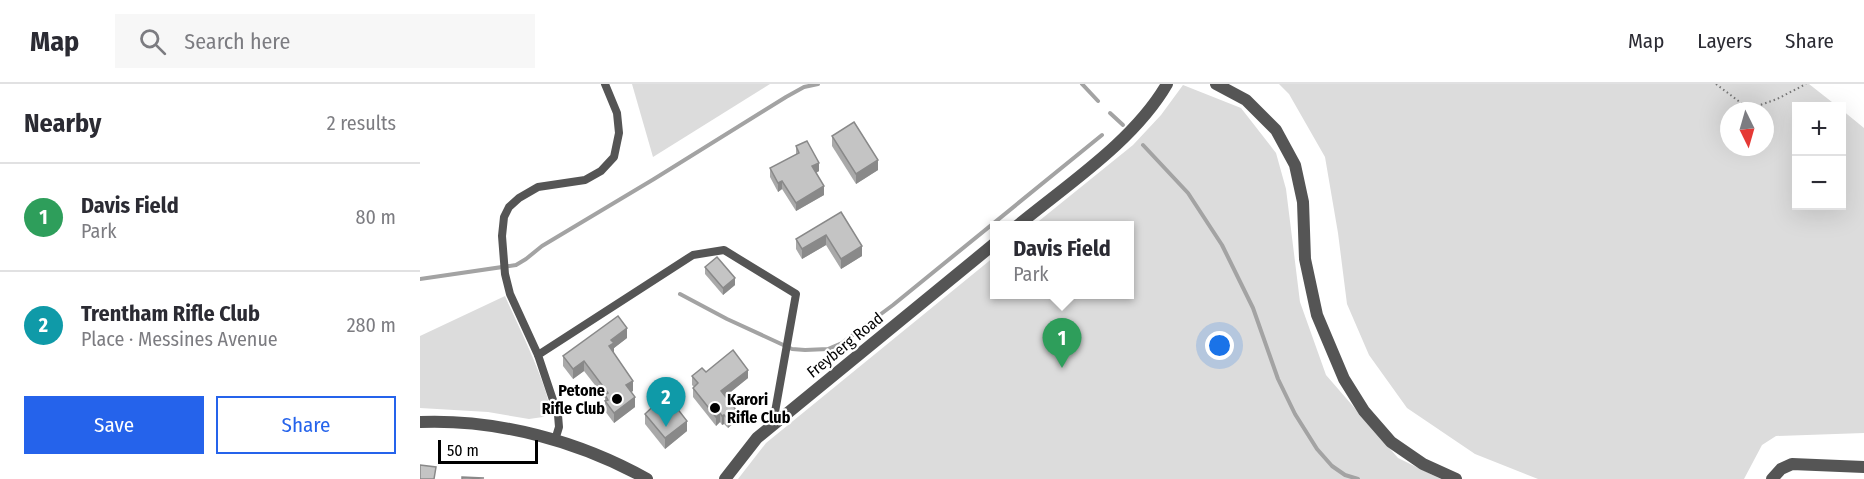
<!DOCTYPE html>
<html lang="en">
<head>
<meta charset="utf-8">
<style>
	body { margin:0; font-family:"Fira Sans Condensed",sans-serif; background:#f7f7f7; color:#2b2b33 }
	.controls { position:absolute; right:18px; top:18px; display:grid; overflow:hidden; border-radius:0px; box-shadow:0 6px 24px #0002 }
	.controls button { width:54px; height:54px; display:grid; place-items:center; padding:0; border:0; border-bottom:2px solid #e1e1e2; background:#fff; color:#2b2b33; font:30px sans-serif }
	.compass { position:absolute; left:1300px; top:18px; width:54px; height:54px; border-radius:50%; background:#fff; box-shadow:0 6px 24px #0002; rotate:175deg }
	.scale { position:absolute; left:18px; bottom:15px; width:100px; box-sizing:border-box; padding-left:6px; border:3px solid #000; border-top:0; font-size:16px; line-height:21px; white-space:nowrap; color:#000; -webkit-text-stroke:4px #fff; paint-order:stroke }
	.you { position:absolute; left:800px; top:262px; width:21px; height:21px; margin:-15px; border:4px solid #fff; border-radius:50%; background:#1a73e8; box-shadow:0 0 0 9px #1a73e833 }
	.badge { display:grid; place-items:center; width:39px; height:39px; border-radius:50%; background:#2563eb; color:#fff; font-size:20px; font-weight:700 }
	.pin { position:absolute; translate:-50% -50px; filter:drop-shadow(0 2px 3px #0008) }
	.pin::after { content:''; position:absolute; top:32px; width:21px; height:18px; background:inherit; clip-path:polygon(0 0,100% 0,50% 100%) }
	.popup { position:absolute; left:570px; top:137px; width:144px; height:78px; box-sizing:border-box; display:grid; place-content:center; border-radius:0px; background:#fff; filter:drop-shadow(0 2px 4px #0005); font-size:20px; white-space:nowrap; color:#7c7c81 }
	.popup b { font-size:22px; color:#2b2b33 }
	.popup::after { content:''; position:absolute; left:50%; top:100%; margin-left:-12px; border:12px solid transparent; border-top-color:#fff }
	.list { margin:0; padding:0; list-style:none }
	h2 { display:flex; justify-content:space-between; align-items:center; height:78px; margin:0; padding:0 24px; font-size:26px }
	h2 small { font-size:20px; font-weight:400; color:#7c7c81 }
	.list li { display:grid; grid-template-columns:39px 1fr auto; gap:18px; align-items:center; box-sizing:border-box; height:108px; padding:0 24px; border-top:2px solid #e1e1e2 }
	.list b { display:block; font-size:22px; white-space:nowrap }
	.list p { margin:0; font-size:20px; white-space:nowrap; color:#7c7c81 }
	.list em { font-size:20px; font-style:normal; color:#7c7c81 }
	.actions { display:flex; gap:12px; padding:18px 24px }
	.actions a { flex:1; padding:14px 0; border:2px solid #2563eb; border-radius:0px; text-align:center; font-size:21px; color:#2563eb }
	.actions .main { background:#2563eb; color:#fff }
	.icon { flex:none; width:33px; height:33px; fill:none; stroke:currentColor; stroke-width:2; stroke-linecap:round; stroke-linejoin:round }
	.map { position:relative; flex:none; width:1444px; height:395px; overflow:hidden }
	header { display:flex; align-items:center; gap:36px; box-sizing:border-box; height:84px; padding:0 30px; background:#fff; border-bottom:2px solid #e1e1e2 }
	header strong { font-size:28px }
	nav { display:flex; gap:33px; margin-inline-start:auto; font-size:21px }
	.search { width:420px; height:54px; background:#f7f7f7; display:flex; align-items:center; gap:15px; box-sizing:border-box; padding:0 21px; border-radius:0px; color:#7c7c81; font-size:22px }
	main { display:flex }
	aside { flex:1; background:#fff }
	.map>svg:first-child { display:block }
</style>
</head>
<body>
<header>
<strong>Map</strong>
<div class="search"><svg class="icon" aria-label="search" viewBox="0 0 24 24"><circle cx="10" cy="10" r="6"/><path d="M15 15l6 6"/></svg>Search here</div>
<nav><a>Map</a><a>Layers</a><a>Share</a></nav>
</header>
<main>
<aside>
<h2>Nearby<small>2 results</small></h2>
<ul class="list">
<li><span class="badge" style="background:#2e9e5b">1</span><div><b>Davis Field</b><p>Park</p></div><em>80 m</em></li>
<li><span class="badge" style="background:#0f9aa8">2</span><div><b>Trentham Rifle Club</b><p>Place · Messines Avenue</p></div><em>280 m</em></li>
</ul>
<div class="actions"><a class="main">Save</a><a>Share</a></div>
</aside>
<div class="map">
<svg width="1444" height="395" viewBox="0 0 1444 395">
	<rect width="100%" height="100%" fill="#fff"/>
	<!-- green -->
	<g fill="#dcdcdc" fill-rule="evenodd">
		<path d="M212 0H350L233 73Z"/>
		<path d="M859 0H1389L1417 22H1376V122H1422V26L1444 44V349L1356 352 1342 361 1324 395H1118L1055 370 987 324 949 271 927 220 918 149 905 73 869 10ZM1309 27H1345V63H1309Z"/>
		<path d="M763 1 821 24 856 69 866 105 880 218 906 291 978 374 1021 395H318L346 359 574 173V210H710V142L614 141 713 61 741 31Z"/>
		<path d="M85 212C95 235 132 309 130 330L128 328 123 333 109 335 68 328 0 324V252Z"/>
	</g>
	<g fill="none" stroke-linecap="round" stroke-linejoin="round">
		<!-- stream -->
		<g stroke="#a3a3a3" stroke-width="4">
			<path d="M662 0 678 17"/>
			<path d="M690 29 703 41"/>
			<path d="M723 61 768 109 802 161 833 224 858 295 875 330 897 365 912 382 925 391 938 395"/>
			<path d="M0 195 96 181 106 175 122 162 234 95 366 13 384 3 398 0"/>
			<path d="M260 210 307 235 372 265 385 266 408 265 422 259 473 221 682 51"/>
		</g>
		<!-- path -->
		<path stroke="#777" stroke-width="2" stroke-dasharray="1.5 3" stroke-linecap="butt" d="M1296 0 1329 25 1357 15 1386 0"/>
		<!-- service -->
		<g stroke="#555" stroke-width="8">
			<path d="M118 271 90 210 85 190 82 152 84 133 89 123 99 114 118 103 165 96 181 87 194 73 199 49 197 29 185 0"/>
			<path d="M135 356 139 343 138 331 118 271 273 171 304 166 376 210 355 328 354 339"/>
		</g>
		<!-- minor -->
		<g stroke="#555" stroke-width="12">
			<path d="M796 0 826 16 856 46 875 81 883 118 885 175 897 231 924 295 944 327 971 358 1003 380 1036 395"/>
			<path d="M597 142C648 100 714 57 747 0"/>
			<path d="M305 395 337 354 574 160"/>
			<path d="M1352 395 1361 385 1372 380 1444 383"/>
		</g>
		<!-- tertiary -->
		<path stroke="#555" stroke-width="12" d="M0 338C78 335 159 357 227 395"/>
	</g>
	<!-- wall -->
	<g fill="#a9a9a9">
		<path d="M412 52 458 86 436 100 412 62Z"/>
		<path d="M376 62 399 87 396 89 404 111 376 127 362 105 358 108 350 93V84L376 71Z"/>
		<path d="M421 128 442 172 421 185 406 161 382 175 376 165V155Z"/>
		<path d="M285 183 315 201 303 211 285 190Z"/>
		<path d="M207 254 194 264V269L213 307 211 308 215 323 194 339 185 327V314L164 287 153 295 143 282V272Z"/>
		<path d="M286 288 328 294 305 312 317 336 308 344 304 340 302 341 300 338 296 342 273 313V304L274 303 272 301V292Z"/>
		<path d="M225 330 267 347 245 365 225 340Z"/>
	</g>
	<!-- shaded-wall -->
	<g fill="#898989">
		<path d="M458 76V86L436 100V90Z"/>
		<path d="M399 79V87L392 91V82Z"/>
		<path d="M362 97V105L358 108V99Z"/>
		<path d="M404 102V111L376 127V119Z"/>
		<path d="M406 151V161L382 175V165Z"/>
		<path d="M442 162V172L421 185V175Z"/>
		<path d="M315 194V201L303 211V204Z"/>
		<path d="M207 244V254L194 264V269L189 262 191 256Z"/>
		<path d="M164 277V287L153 295V285Z"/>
		<path d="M328 286V294L301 316V307Z"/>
		<path d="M213 297V307L206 311V301Z"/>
		<path d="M215 313V323L194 339V329Z"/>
		<path d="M317 327V336L308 344V335Z"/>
		<path d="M300 329V338L296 342V333Z"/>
		<path d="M304 331V340L302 341V332Z"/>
		<path d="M267 337V347L245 365V354Z"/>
	</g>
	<!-- building -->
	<g fill="#c4c4c4" stroke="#898989" stroke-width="1.5">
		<path d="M434 38 458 76 436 90 412 52Z"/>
		<path d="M387 57 399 79 392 82 404 102 376 119 362 97 358 99 350 84 379 69 376 62Z"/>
		<path d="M421 128 442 162 421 175 406 151 382 165 376 155Z"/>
		<path d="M297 173 315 194 303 204 285 183Z"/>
		<path d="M198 232 207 244 191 256 194 259 189 262 213 297 206 301 215 313 194 329 185 317 188 316 185 311 188 309 164 277 153 285 143 272Z"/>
		<path d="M313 266 328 286 301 307 317 327 308 335 304 331 302 332 300 329 296 333 273 304 278 299 272 292 282 284 286 288Z"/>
		<path d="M246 310 267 337 245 354 225 330Z"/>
		<path d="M0 381 16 383 14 395H0Z"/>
		<path d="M42 393 64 394 42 395Z"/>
	</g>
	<!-- markers -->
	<g fill="#000" stroke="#fff" stroke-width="2">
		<circle cx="197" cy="315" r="6"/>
		<circle cx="295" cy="324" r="6"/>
	</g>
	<g text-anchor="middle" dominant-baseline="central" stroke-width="4.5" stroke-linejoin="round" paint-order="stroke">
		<!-- street labels -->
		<g font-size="16" fill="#000" stroke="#fff">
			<text transform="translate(425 261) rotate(-39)">Freyberg Road</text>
		</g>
		<!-- poi labels -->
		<g font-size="16" font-weight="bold" fill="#000" stroke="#fff" text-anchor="end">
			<text x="185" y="306">Petone<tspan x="185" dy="18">Rifle Club</tspan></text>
			<text x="307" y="315" text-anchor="start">Karori<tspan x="307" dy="18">Rifle Club</tspan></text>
		</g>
	</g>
</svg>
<div class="controls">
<button>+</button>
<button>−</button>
</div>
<svg class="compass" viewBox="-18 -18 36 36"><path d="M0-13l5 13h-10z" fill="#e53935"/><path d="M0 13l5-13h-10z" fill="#7c7c81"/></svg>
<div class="scale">50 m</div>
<div class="you"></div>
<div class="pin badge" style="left:642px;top:284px;background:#2e9e5b">1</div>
<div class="popup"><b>Davis Field</b>Park</div>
<div class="pin badge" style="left:246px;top:343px;background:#0f9aa8">2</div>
</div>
</main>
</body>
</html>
